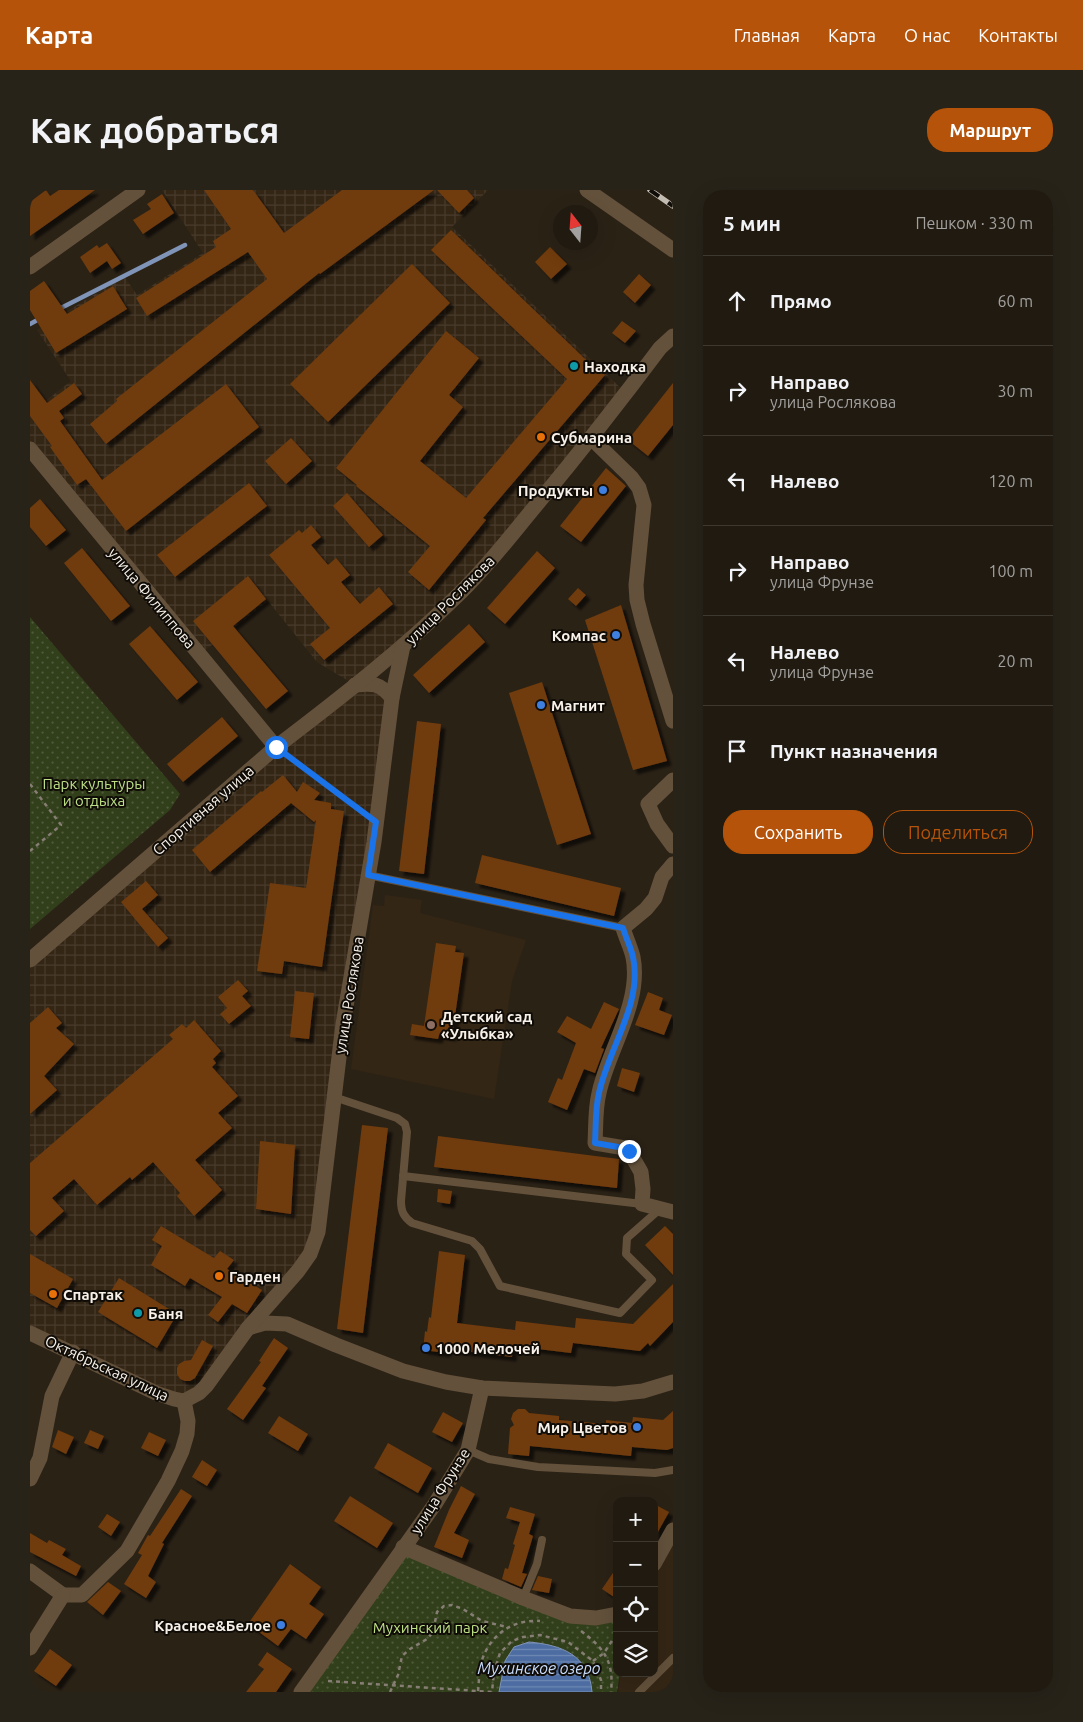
<!DOCTYPE html>
<html lang="ru">
<head>
<meta charset="utf-8">
<style>
	body { margin:0; font-family:Ubuntu,sans-serif; background:#282319; color:#f1f3f6 }
	.controls { position:absolute; right:15px; bottom:15px; display:grid; overflow:hidden; border-radius:10px; box-shadow:0 5px 20px #0002 }
	.controls button { width:45px; height:45px; display:grid; place-items:center; padding:0; border:0; border-bottom:1px solid #3d3830; background:#201a10; color:#f1f3f6; font:25px sans-serif }
	.compass { position:absolute; left:523px; top:15px; width:45px; height:45px; border-radius:50%; background:#201a10; box-shadow:0 5px 20px #0002; rotate:343deg }
	.stop { position:absolute; width:15px; height:15px; margin:-11px; border:4px solid #1a73e8; border-radius:50%; background:#fff }
	.stop.end { background:#1a73e8; border-color:#fff; box-shadow:0 1px 5px #0008 }
	.list { margin:0; padding:0; list-style:none }
	h2 { display:flex; justify-content:space-between; align-items:center; height:65px; margin:0; padding:0 20px; font-size:21px }
	h2 small { font-size:16px; font-weight:400; color:#a2a19f }
	.list li { display:grid; grid-template-columns:32px 1fr auto; gap:15px; align-items:center; box-sizing:border-box; height:90px; padding:0 20px; border-top:1px solid #3d3830 }
	.list b { display:block; font-size:19px; white-space:nowrap }
	.list p { margin:0; font-size:16px; white-space:nowrap; color:#a2a19f }
	.list em { font-size:16px; font-style:normal; color:#a2a19f }
	.actions { display:flex; gap:10px; padding:15px 20px }
	.actions a { flex:1; padding:11px 0; border:1px solid #b45309; border-radius:20px; text-align:center; font-size:18px; color:#b45309 }
	.actions .main { background:#b45309; color:#fff }
	.icon { flex:none; width:28px; height:28px; fill:none; stroke:currentColor; stroke-width:2; stroke-linecap:round; stroke-linejoin:round }
	.map { position:relative; flex:none; width:643px; height:1502px; overflow:hidden; border-radius:20px }
	header { display:flex; align-items:center; gap:30px; box-sizing:border-box; height:70px; padding:0 25px; background:#b45309; color:#fff }
	header strong { font-size:24px }
	nav { display:flex; gap:28px; margin-inline-start:auto; font-size:18px }
	.intro { display:flex; align-items:center; justify-content:space-between; box-sizing:border-box; height:120px; padding:0 30px }
	h1 { margin:0; font-size:35px }
	.button { padding:12px 22px; border-radius:20px; background:#b45309; color:#fff; font-size:18px; font-weight:700 }
	main { display:flex; gap:30px; padding:0 30px }
	aside { flex:1; background:#201a10; border-radius:20px; box-shadow:0 5px 20px #0002 }
	.map>svg:first-child { display:block }
</style>
</head>
<body>
<header>
<strong>Карта</strong>
<nav><a>Главная</a><a>Карта</a><a>О нас</a><a>Контакты</a></nav>
</header>
<div class="intro"><h1>Как добраться</h1><a class="button">Маршрут</a></div>
<main>
<div class="map">
<svg width="643" height="1502" viewBox="0 0 643 1502">
	<defs>
		<pattern id="industrial-grid" width="8" height="8" patternUnits="userSpaceOnUse" patternTransform="scale(1.25)"><rect width="8" height="8" fill="#342615"/><path d="M0 4h8M4 0v8" fill="none" stroke="#483b2c"/></pattern>
		<pattern id="park-dots" width="8" height="8" patternUnits="userSpaceOnUse" patternTransform="scale(1.25)"><rect width="8" height="8" fill="#323f1b"/><path d="M2 2h.1M6 6h.1" fill="none" stroke="#505b3c" stroke-width="1.8" stroke-linecap="round"/></pattern>
		<pattern id="water-rules" width="6" height="5" patternUnits="userSpaceOnUse" patternTransform="scale(1.25)"><rect width="6" height="5" fill="#4c6ca2"/><path d="M0 2.5h6" fill="none" stroke="#6f89b3"/></pattern>
		<filter id="shadow"><feDropShadow dx="4.5" dy="4.5" stdDeviation="1" flood-color="#0009"/></filter>
	</defs>
	<rect width="100%" height="100%" fill="#2b2216"/>
	<!-- built -->
	<g fill="#342615">
		<path d="M355 705 392 710 390 723 496 750 482 791 464 909 321 879 343 715 354 716Z"/>
		<path d="M643 1340V1502H588L591 1483H624V1374Z"/>
	</g>
	<!-- industrial -->
	<path fill="url(#industrial-grid)" d="M132 0H458L422 37 596 203 466 364 326 494 362 508 280 1064 154 1211 0 1143V770L325 495 287 472 238 411 169 465 0 259V223L41 191 7 140 94 86 107 105 173 63Z"/>
	<!-- park -->
	<g fill="url(#park-dots)">
		<path d="M0 427 150 604 140 620 0 739Z"/>
		<path d="M378 1359 539 1426 587 1423V1483H590L587 1502H272Z"/>
	</g>
	<!-- water -->
	<path fill="url(#water-rules)" stroke="#7f94b7" d="M499 1452C532 1455 559 1465 562 1502H469L475 1471 484 1457Z"/>
	<g fill="none" stroke-linecap="round" stroke-linejoin="round">
		<!-- stream -->
		<g stroke="#7f94b7" stroke-width="4.5">
			<path d="M29 119 155 55"/>
			<path d="M0 134 11 128"/>
		</g>
	</g>
	<!-- building -->
	<g fill="#703b0d" filter="url(#shadow)">
		<path d="M16 0 20 6 29 0H65L0 46V12Z"/>
		<path d="M174 0H223L254 43 312 0H404L290 84 289 83 76 254 60 234 87 211 86 209 237 89 218 62 117 126 106 108 186 57 183 51 201 39Z"/>
		<path d="M407 0H437L444 8 429 23Z"/>
		<path d="M132 4 144 23 113 44 103 30 121 19 117 14Z"/>
		<path d="M421 40 554 168 575 185 453 328 456 330 399 400 378 382 400 356 326 296 327 295 306 278 416 141 449 168 419 205 433 217 390 271 436 308 537 189 401 60Z"/>
		<path d="M77 53 91 73 82 79 77 71 60 83 50 67 67 55 69 58Z"/>
		<path d="M520 57 537 74 521 89 505 72Z"/>
		<path d="M382 74 420 113 298 232 260 194Z"/>
		<path d="M609 84 621 95 605 113 593 102Z"/>
		<path d="M14 91 37 124 83 96 97 119 26 163 0 120V101Z"/>
		<path d="M592 131 606 141 595 153 582 143Z"/>
		<path d="M0 190 17 213 44 193 52 204 29 221 34 228 30 231 72 290 196 194 229 237 96 341 56 289 47 295 20 257 22 256 0 226Z"/>
		<path d="M643 193V235L618 266 598 250Z"/>
		<path d="M261 248 282 271 256 294 235 271Z"/>
		<path d="M576 278 596 296 551 352 530 336Z"/>
		<path d="M219 293 237 316 145 387 127 365Z"/>
		<path d="M317 303 353 345 339 357 303 316Z"/>
		<path d="M10 309 36 340 16 356 0 337V318Z"/>
		<path d="M281 335 291 347 281 355 298 375 306 368 320 385 311 392 330 414 349 397 363 414 294 470 280 454 300 438 239 365 269 340 272 343Z"/>
		<path d="M52 358 100 416 81 431 34 373Z"/>
		<path d="M507 361 525 378 475 434 457 418Z"/>
		<path d="M218 386 236 409 203 436 258 501 236 519 163 431Z"/>
		<path d="M548 398 556 405 546 416 538 409Z"/>
		<path d="M591 415 637 571 603 580 555 430Z"/>
		<path d="M439 434 455 452 399 503 383 485Z"/>
		<path d="M120 436 168 492 147 510 99 454Z"/>
		<path d="M512 492 561 644 527 655 479 503Z"/>
		<path d="M192 527 208 546 153 592 137 574Z"/>
		<path d="M387 531 411 534 394 684 369 681Z"/>
		<path d="M253 585 267 602 273 592 290 603 284 610 301 613V619L314 621 292 777 254 771 252 784 227 781 240 693 276 698 286 630 284 632 261 613 180 682 162 660 231 601 232 602Z"/>
		<path d="M452 665 591 698 584 726 445 693Z"/>
		<path d="M116 691 128 705 112 719 138 748 128 757 91 712Z"/>
		<path d="M406 753 426 756 425 762 434 763 422 847 409 845 408 849 380 845 382 834 394 836Z"/>
		<path d="M208 790 218 801 212 806 221 816 199 834 190 824 197 818 188 807Z"/>
		<path d="M265 801 284 803 279 849 260 847Z"/>
		<path d="M618 802 633 808 629 820 642 825 634 845 605 835Z"/>
		<path d="M574 812 589 819 571 858 574 859 565 883 554 879 537 920 518 912 528 888 532 890 546 853 527 842 537 826 561 839Z"/>
		<path d="M18 817 32 833 26 838 44 854 14 886 27 900 0 924V833Z"/>
		<path d="M164 830 191 861 183 869 186 873 182 877 208 906 188 923 202 938 165 970 192 1000 164 1026 147 1006 150 1003 123 972 102 990 100 987 67 1015 44 989 22 1008 34 1021 6 1046 0 1040V973L143 849 139 845 152 834 156 838Z"/>
		<path d="M592 878 610 883 604 902 587 896Z"/>
		<path d="M332 935 358 938 333 1143 307 1139Z"/>
		<path d="M408 946 589 969 587 998 404 977Z"/>
		<path d="M230 951 265 955 261 1024 226 1019Z"/>
		<path d="M408 999 422 1001 420 1014 407 1012Z"/>
		<path d="M131 1036 184 1068 190 1061 204 1070 197 1079 232 1100 217 1123 202 1114 188 1132 178 1125 192 1107 160 1088 155 1096 121 1075 132 1056 122 1050Z"/>
		<path d="M635 1036 643 1044V1085L615 1055Z"/>
		<path d="M409 1061 435 1065 427 1133 485 1140 486 1131 545 1138 546 1128 603 1134 643 1094V1132L620 1156 618 1153 610 1161 543 1153 541 1163 483 1156 482 1167 417 1159 416 1163 393 1160 395 1141 397 1142 399 1127 401 1128Z"/>
		<path d="M0 1064 43 1089 27 1118 0 1103Z"/>
		<path d="M89 1088 147 1124 127 1158 68 1122Z"/>
		<path d="M244 1148 258 1158 232 1196 236 1198 213 1230 197 1219 231 1172 229 1171Z"/>
		<path d="M172 1150 183 1156 165 1188 160 1191H155L150 1189 147 1184V1178L149 1174 154 1171 161 1170Z"/>
		<path d="M488 1219H495L499 1223 529 1226V1230L576 1234V1230L602 1233 603 1227 633 1230 643 1221V1258L637 1260 602 1257 601 1266 500 1256 499 1266 478 1264 480 1238 484 1235 481 1229 483 1223Z"/>
		<path d="M413 1222 433 1233 422 1252 402 1242Z"/>
		<path d="M249 1226 278 1244 268 1261 238 1243Z"/>
		<path d="M28 1240 44 1247 36 1264 22 1257Z"/>
		<path d="M60 1240 74 1246 68 1259 54 1253Z"/>
		<path d="M119 1242 136 1250 128 1266 111 1258Z"/>
		<path d="M358 1253 402 1278 388 1303 344 1278Z"/>
		<path d="M172 1270 187 1280 177 1296 162 1287Z"/>
		<path d="M431 1296 445 1304 424 1343 439 1350 432 1368 404 1357 419 1320Z"/>
		<path d="M151 1299 162 1306 132 1353 134 1354 118 1386 126 1392 116 1408 94 1394 112 1365 108 1363 118 1345 120 1346Z"/>
		<path d="M320 1306 363 1333 347 1358 304 1331Z"/>
		<path d="M624 1314 639 1322 624 1349Z"/>
		<path d="M480 1317 505 1324 499 1344 503 1346 492 1383 497 1384 491 1397 472 1389 475 1378 478 1379 485 1355 483 1354 490 1332 476 1328Z"/>
		<path d="M77 1324 90 1332 81 1346 68 1337Z"/>
		<path d="M0 1343 17 1353 19 1350 36 1359 32 1365 51 1376 46 1386 0 1362Z"/>
		<path d="M260 1374 291 1397 279 1414 294 1424 276 1449 261 1439 248 1456 218 1434Z"/>
		<path d="M587 1377V1409L572 1399Z"/>
		<path d="M508 1386 522 1389 519 1403 502 1400Z"/>
		<path d="M78 1392 91 1401 73 1425 57 1412Z"/>
		<path d="M20 1459 42 1475 26 1496 4 1481Z"/>
		<path d="M237 1462 262 1479 246 1502H216L234 1479 228 1475Z"/>
	</g>
	<g fill="none" stroke-linecap="round" stroke-linejoin="round">
		<!-- path -->
		<g stroke="#867e74" stroke-width="2.5" stroke-dasharray="4 4" stroke-linecap="butt">
			<path d="M257 566 333 622"/>
			<path d="M0 594 31 635 0 661"/>
			<path d="M551 1441C575 1459 584 1472 581 1502"/>
			<path d="M563 1471 574 1463 587 1443"/>
			<path d="M298 1491 462 1502 464 1482 470 1463 482 1451 493 1447 510 1445 538 1452 563 1471 571 1490V1502"/>
			<path d="M448 1501C449 1492 449 1482 451 1473 459 1446 481 1429 510 1431"/>
			<path d="M360 1502 368 1485 372 1466 380 1459 397 1449 403 1442 407 1422 414 1416 422 1415 433 1419 452 1431 477 1437"/>
		</g>
		<!-- lane -->
		<g stroke="#63513b" stroke-width="8">
			<path d="M338 685 593 738"/>
			<path d="M304 907 367 928 375 934 377 942 371 1011C371 1022 374 1027 382 1033L442 1051 450 1059 470 1096 590 1123 622 1090 596 1064 597 1048 630 1019"/>
			<path d="M373 986 612 1014"/>
			<path d="M438 1260 459 1269 508 1277 625 1283 643 1280"/>
			<path d="M493 1408 507 1374 512 1350"/>
			<path d="M609 1502 643 1468"/>
		</g>
		<!-- street -->
		<g stroke="#63513b" stroke-width="15">
			<path d="M557 0 643 60"/>
			<path d="M0 77 108 0"/>
			<path d="M562 249 601 287 609 298 614 315 606 395 607 410 613 434 643 531"/>
			<path d="M0 259 246 557"/>
			<path d="M325 495C343 493 350 493 362 508"/>
			<path d="M643 590 618 614 627 634 643 656"/>
			<path d="M643 674 632 687 625 708 616 719 593 738C596 748 601 758 603 767 612 813 578 860 569 903 565 919 566 937 565 953L595 958 599 961 611 982 613 999 612 1014 643 1022"/>
			<path d="M0 770 246 557C309 509 372 460 429 404 456 378 479 348 503 319 547 266 589 213 630 158L643 146"/>
			<path d="M218 1138 235 1133 257 1134 306 1155 373 1181 416 1192 452 1198 585 1204 613 1201 643 1192"/>
			<path d="M0 1143 126 1203 144 1209 154 1211"/>
			<path d="M154 1211 169 1203 176 1196 218 1138 268 1081 280 1064 288 1042 313 834 344 652 362 508 373 456"/>
			<path d="M0 1289 10 1268 22 1206 43 1162"/>
			<path d="M373 1357 493 1408 540 1426 566 1428 587 1424"/>
			<path d="M624 1374 643 1340"/>
			<path d="M0 1381 33 1405"/>
			<path d="M33 1405H52L97 1361 138 1291 152 1261 157 1244 158 1231 154 1211"/>
			<path d="M0 1458 33 1405"/>
			<path d="M271 1502 405 1314 438 1260 452 1198"/>
		</g>
		<!-- rail casing -->
		<g stroke="#c3bcb3" stroke-width="5.5">
			<path id="rail" d="M620 0 643 16"/>
		</g>
		<!-- rail -->
		<use href="#rail" stroke="#100c07" stroke-width="4" stroke-dasharray="11" stroke-linecap="butt"/>
	</g>
	<g fill="none" stroke-linecap="round" stroke-linejoin="round">
		<!-- route -->
		<path stroke="#1a73e8" stroke-width="6" d="M246 557 346 632 338 685 593 738C596 748 601 758 603 767 613 814 578 859 569 903 565 919 566 937 565 953L594 958 599 961"/>
	</g>
	<!-- markers -->
	<g fill="#0f9aa8" stroke="#100c07" stroke-width="2">
		<circle cx="544" cy="176" r="5"/>
		<circle cx="108" cy="1123" r="5"/>
	</g>
	<g fill="#e8710a" stroke="#100c07" stroke-width="2">
		<circle cx="511" cy="247" r="5"/>
		<circle cx="189" cy="1086" r="5"/>
		<circle cx="23" cy="1104" r="5"/>
	</g>
	<g fill="#3f7fe0" stroke="#100c07" stroke-width="2">
		<circle cx="573" cy="300" r="5"/>
		<circle cx="586" cy="445" r="5"/>
		<circle cx="511" cy="515" r="5"/>
		<circle cx="396" cy="1158" r="5"/>
		<circle cx="607" cy="1237" r="5"/>
		<circle cx="251" cy="1435" r="5"/>
	</g>
	<circle fill="#8d6e63" stroke="#100c07" stroke-width="2" cx="401" cy="835" r="5"/>
	<g text-anchor="middle" dominant-baseline="central" stroke-width="4" stroke-linejoin="round" paint-order="stroke">
		<!-- poi labels -->
		<g font-size="15" font-weight="bold" fill="#f7f1e9" stroke="#100c07" text-anchor="start">
			<text x="554" y="176">Находка</text>
			<text x="521" y="247">Субмарина</text>
			<text x="563" y="300" text-anchor="end">Продукты</text>
			<text x="576" y="445" text-anchor="end">Компас</text>
			<text x="521" y="515">Магнит</text>
			<text x="411" y="826">Детский сад<tspan x="411" dy="17">«Улыбка»</tspan></text>
			<text x="199" y="1086">Гарден</text>
			<text x="33" y="1104">Спартак</text>
			<text x="118" y="1123">Баня</text>
			<text x="406" y="1158">1000 Мелочей</text>
			<text x="597" y="1237" text-anchor="end">Мир Цветов</text>
			<text x="241" y="1435" text-anchor="end">Красное&amp;Белое</text>
		</g>
		<!-- street labels -->
		<g font-size="15" fill="#f7f1e9" stroke="#100c07">
			<text transform="translate(122 408) rotate(50)">улица Филиппова</text>
			<text transform="translate(420 410) rotate(-45)">улица Рослякова</text>
			<text transform="translate(173 620) rotate(-41)">Спортивная улица</text>
			<text transform="translate(319 805) rotate(-81)">улица Рослякова</text>
			<text transform="translate(77 1178) rotate(25)">Октябрьская улица</text>
			<text transform="translate(410 1301) rotate(-58)">улица Фрунзе</text>
		</g>
		<!-- park labels -->
		<g font-size="15" fill="#bde086" stroke="#100c07">
			<text x="64" y="593">Парк культуры<tspan x="64" dy="17">и отдыха</tspan></text>
			<text x="400" y="1437">Мухинский парк</text>
		</g>
		<!-- water labels -->
		<g font-size="16" font-style="italic" fill="#c9ddfd" stroke="#100c07">
			<text x="509" y="1478">Мухинское озеро</text>
		</g>
	</g>
</svg>
<div class="controls">
<button>+</button>
<button>−</button>
<button><svg class="icon" aria-label="locate" viewBox="0 0 24 24"><circle cx="12" cy="12" r="6"/><path d="M12 2v4M12 18v4M2 12h4M18 12h4"/></svg></button>
<button><svg class="icon" aria-label="layers" viewBox="0 0 24 24"><path d="M12 4l9 5-9 5-9-5zM3 14l9 5 9-5"/></svg></button>
</div>
<svg class="compass" viewBox="-18 -18 36 36"><path d="M0-13l5 13h-10z" fill="#e53935"/><path d="M0 13l5-13h-10z" fill="#a2a19f"/></svg>
<div class="stop" style="left:246px;top:557px"></div>
<div class="stop end" style="left:599px;top:961px"></div>
</div>
<aside>
<h2>5 мин<small>Пешком · 330 m</small></h2>
<ul class="list">
<li><svg class="icon" aria-label="ahead" viewBox="0 0 24 24"><path d="M12 20V5M6 11l6-6 6 6"/></svg><div><b>Прямо</b></div><em>60 m</em></li>
<li><svg class="icon" aria-label="right" viewBox="0 0 24 24"><path d="M7 20v-9h11M14 6l5 5-5 5"/></svg><div><b>Направо</b><p>улица Рослякова</p></div><em>30 m</em></li>
<li><svg class="icon" aria-label="left" viewBox="0 0 24 24"><path d="M17 20v-9H6M10 6l-5 5 5 5"/></svg><div><b>Налево</b></div><em>120 m</em></li>
<li><svg class="icon" aria-label="right" viewBox="0 0 24 24"><path d="M7 20v-9h11M14 6l5 5-5 5"/></svg><div><b>Направо</b><p>улица Фрунзе</p></div><em>100 m</em></li>
<li><svg class="icon" aria-label="left" viewBox="0 0 24 24"><path d="M17 20v-9H6M10 6l-5 5 5 5"/></svg><div><b>Налево</b><p>улица Фрунзе</p></div><em>20 m</em></li>
<li><svg class="icon" aria-label="arrive" viewBox="0 0 24 24"><path d="M6 21V4h12l-3 4 3 4H6"/></svg><div><b>Пункт назначения</b></div></li>
</ul>
<div class="actions"><a class="main">Сохранить</a><a>Поделиться</a></div>
</aside>
</main>
</body>
</html>
